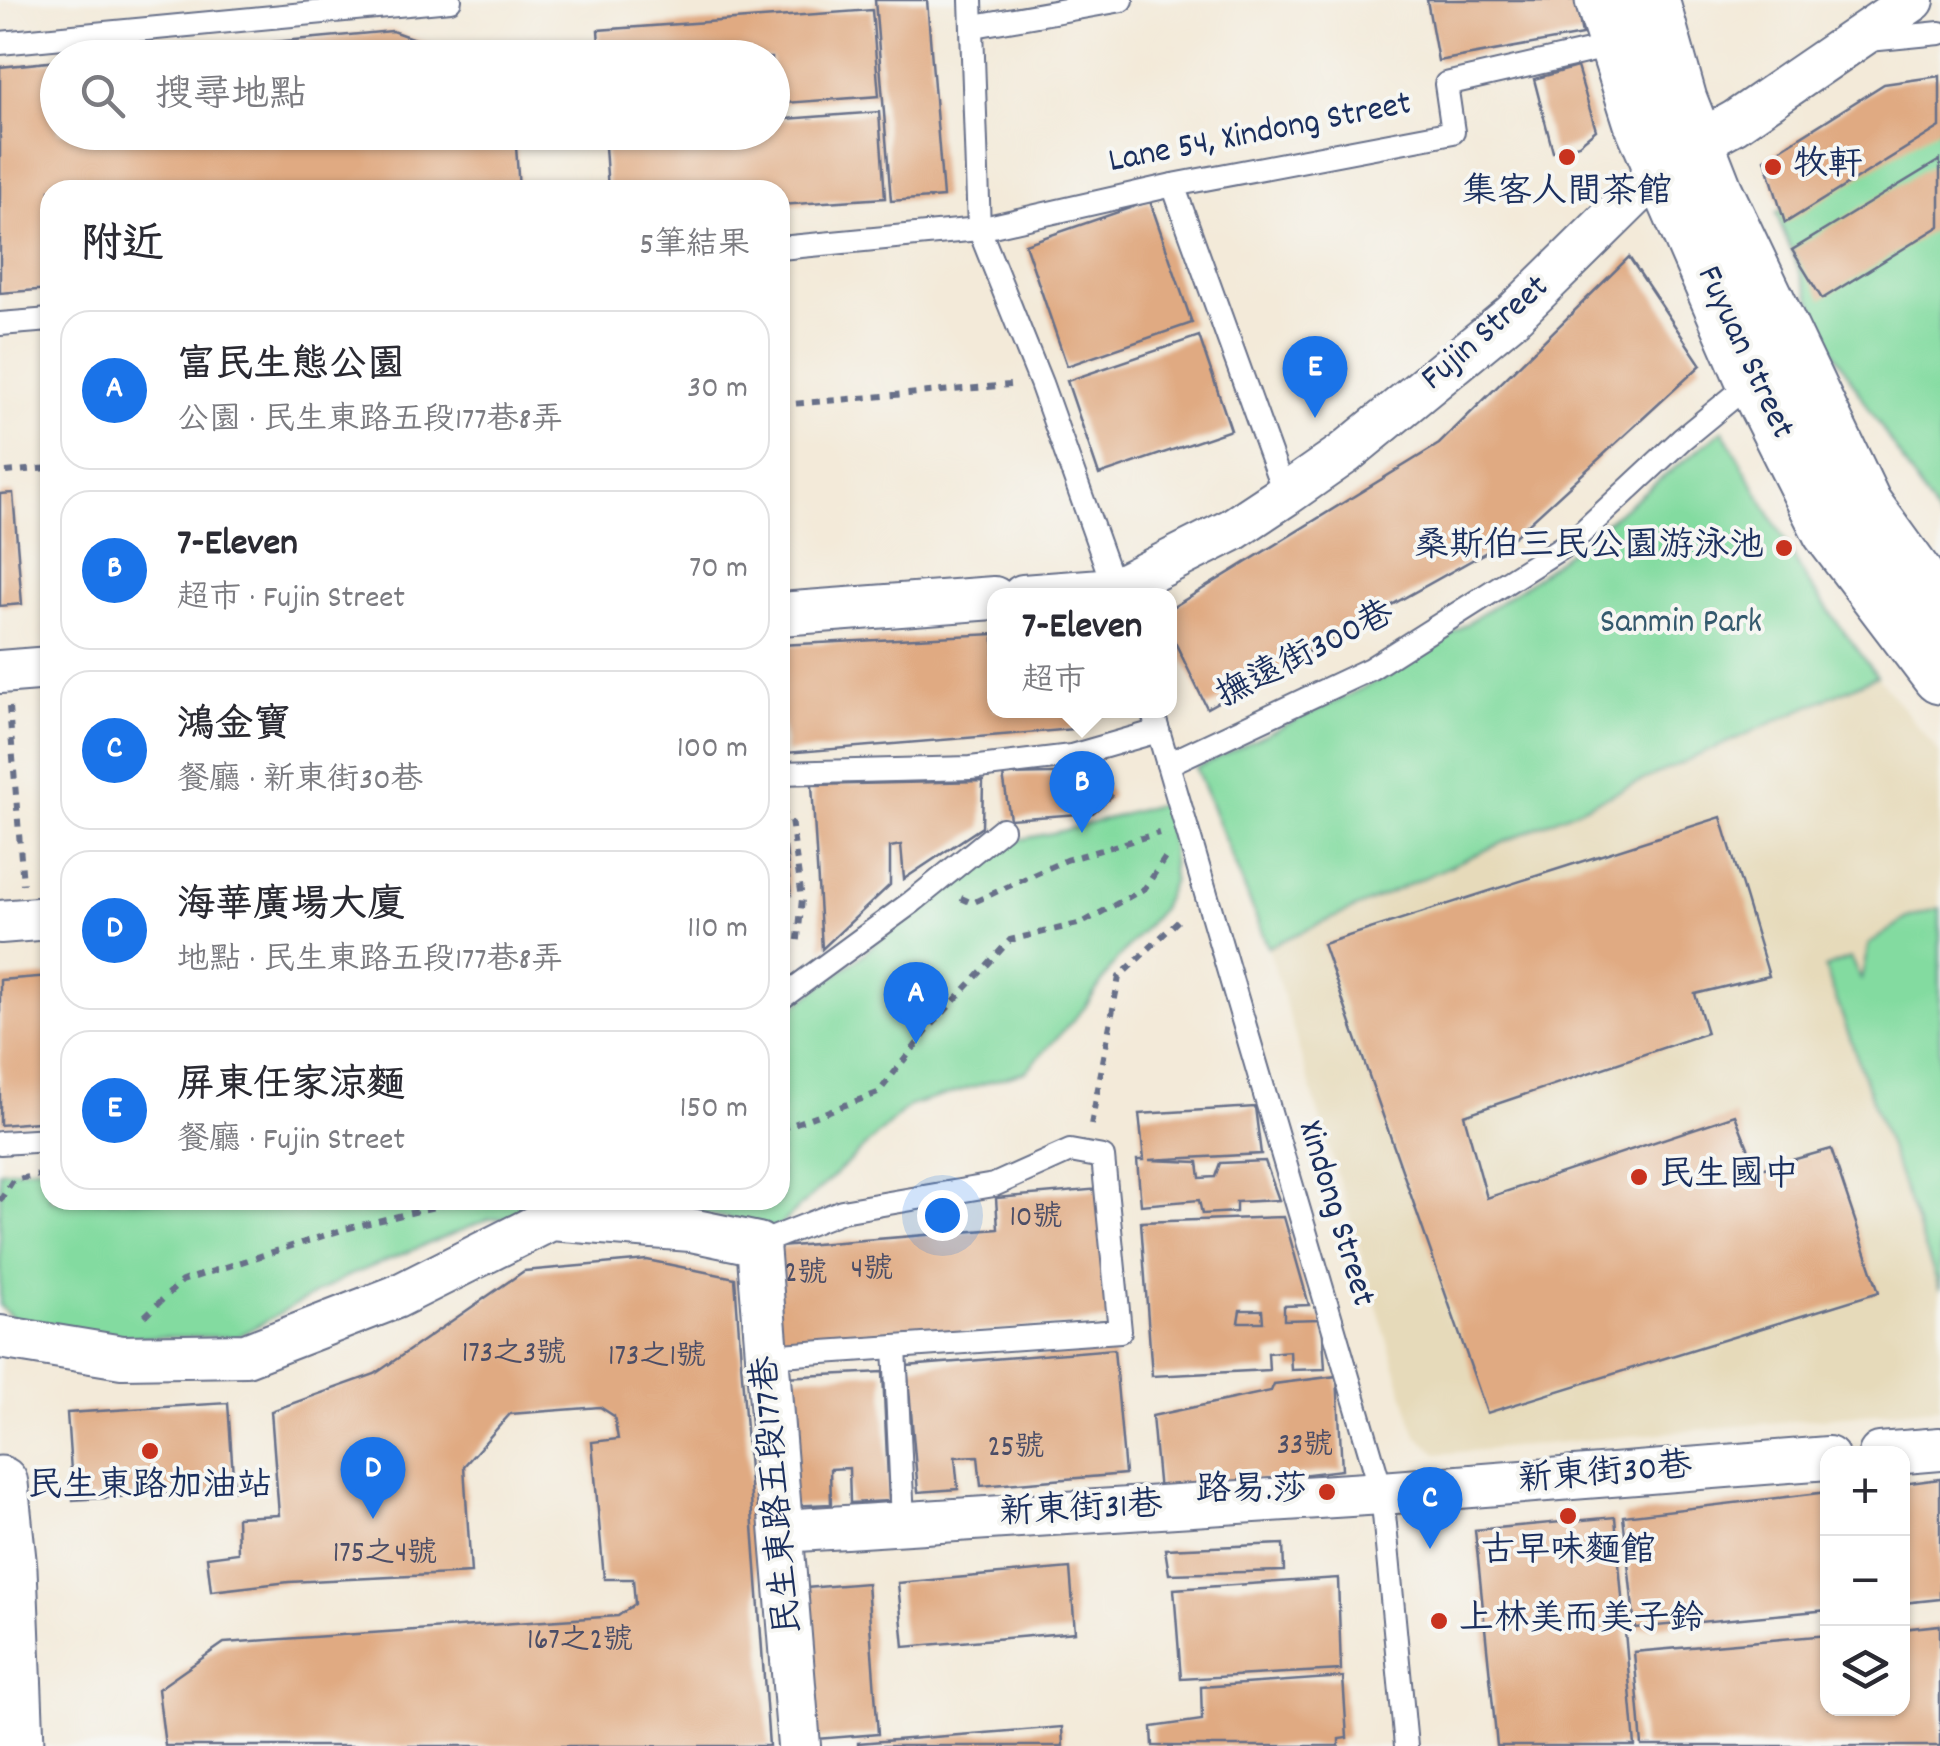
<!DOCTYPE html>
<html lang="zh-TW">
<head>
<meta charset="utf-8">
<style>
	body { margin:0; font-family:Dekko,"LXGW WenKai TC",sans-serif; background:#f7f7f7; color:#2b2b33 }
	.controls { position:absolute; right:30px; bottom:30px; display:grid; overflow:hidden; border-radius:20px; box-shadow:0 2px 8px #0004 }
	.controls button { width:90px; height:90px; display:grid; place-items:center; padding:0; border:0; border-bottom:2px solid #e1e1e2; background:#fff; color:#2b2b33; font:50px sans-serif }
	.you { position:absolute; left:942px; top:1215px; width:35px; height:35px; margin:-25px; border:8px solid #fff; border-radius:50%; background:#1a73e8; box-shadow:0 0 0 15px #1a73e833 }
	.badge { display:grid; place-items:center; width:65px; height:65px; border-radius:50%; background:#1a73e8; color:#fff; font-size:32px; font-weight:700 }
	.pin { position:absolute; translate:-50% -82px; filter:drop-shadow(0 2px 5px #0008) }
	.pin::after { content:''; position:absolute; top:52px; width:35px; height:30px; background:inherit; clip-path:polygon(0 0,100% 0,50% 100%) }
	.popup { position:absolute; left:987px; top:588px; width:190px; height:130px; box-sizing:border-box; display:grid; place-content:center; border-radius:20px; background:#fff; filter:drop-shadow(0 2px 8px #0005); font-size:32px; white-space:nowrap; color:#7c7c81 }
	.popup b { font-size:38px; color:#2b2b33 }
	.popup::after { content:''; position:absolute; left:50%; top:100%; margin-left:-20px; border:20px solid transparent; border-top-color:#fff }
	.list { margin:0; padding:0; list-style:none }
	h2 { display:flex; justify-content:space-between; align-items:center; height:130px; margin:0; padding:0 40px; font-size:42px }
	h2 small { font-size:32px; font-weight:400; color:#7c7c81 }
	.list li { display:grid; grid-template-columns:65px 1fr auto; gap:30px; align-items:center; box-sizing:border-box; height:160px; margin:0 20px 20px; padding:0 20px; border:2px solid #e1e1e2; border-radius:30px }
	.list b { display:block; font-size:38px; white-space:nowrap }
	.list p { margin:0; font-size:32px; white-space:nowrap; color:#7c7c81 }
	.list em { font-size:32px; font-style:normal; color:#7c7c81 }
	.icon { flex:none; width:55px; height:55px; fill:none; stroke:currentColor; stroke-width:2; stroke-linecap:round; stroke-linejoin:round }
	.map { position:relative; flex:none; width:1940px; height:1746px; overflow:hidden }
	.search { position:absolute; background:#fff; box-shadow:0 2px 8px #0004; left:40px; top:40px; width:750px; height:110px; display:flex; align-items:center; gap:25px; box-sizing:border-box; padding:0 35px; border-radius:55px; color:#7c7c81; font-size:38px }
	.panel { position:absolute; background:#fff; box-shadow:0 2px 8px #0004; left:40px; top:180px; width:750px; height:1030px; border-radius:30px }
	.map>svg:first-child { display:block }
</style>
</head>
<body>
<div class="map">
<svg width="1940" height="1746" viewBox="0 0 1940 1746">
	<rect width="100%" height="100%" fill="#f6f6f2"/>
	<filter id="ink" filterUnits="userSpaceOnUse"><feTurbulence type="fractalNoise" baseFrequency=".01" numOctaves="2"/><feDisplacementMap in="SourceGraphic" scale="20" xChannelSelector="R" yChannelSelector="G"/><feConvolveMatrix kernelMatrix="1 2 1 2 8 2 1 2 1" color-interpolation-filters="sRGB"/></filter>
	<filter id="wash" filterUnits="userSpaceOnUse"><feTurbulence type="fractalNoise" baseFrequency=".0048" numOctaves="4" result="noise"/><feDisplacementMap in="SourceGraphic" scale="40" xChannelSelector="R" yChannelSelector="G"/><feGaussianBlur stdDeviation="2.25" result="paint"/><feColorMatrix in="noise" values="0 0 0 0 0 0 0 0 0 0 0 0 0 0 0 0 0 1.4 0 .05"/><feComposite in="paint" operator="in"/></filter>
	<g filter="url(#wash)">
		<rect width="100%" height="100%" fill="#f3ead9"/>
		<!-- built -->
		<path fill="#e6daba" d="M1877 676 1940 754V1407L1438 1454 1416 1435 1268 947Z"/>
		<!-- green -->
		<g fill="#83dba0" stroke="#4f857f" stroke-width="2.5">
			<path d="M1940 111V521L1829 344 1776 213Z"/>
			<path d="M1723 430 1807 581 1877 676 1268 947 1196 768 1386 677 1530 582Z"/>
			<path d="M1169 802 1173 880 1161 909 1115 962 1086 1006 1026 1071 909 1106 776 1229 693 1211 489 1219 346 1277 237 1337H120L25 1330 0 1306V1171L50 1165V1200H780V1017L861 956 983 847 1062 831Z"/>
			<path d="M1940 908V1290L1825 968 1850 958 1861 979 1869 944 1907 918Z"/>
		</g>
		<g id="blocks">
			<!-- building -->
			<g fill="#e0aa82" fill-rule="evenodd">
				<path d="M875 0H927L943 197 891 201Z"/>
				<path d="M1427 0H1576L1582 35 1438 61Z"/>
				<path d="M872 10 879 96 772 104V58H600L598 30Z"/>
				<path d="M392 31 437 47 508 42 509 58H130V55Z"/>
				<path d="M58 61V132H515L519 190H50V289L0 293V67Z"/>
				<path d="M1577 67 1596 130 1579 144 1553 152 1534 79Z"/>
				<path d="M1940 76V127L1785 223 1765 159 1884 84Z"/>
				<path d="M879 112 885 198 780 205V190H608L604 132H772V120Z"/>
				<path d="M1940 160V226L1822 299 1792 250Z"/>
				<path d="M1150 201 1192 323 1067 366 1025 244Z"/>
				<path d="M1629 257 1701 365 1515 536 1207 708 1170 632V609L1439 444Z"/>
				<path d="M1199 336 1231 430 1099 475 1067 381Z"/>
				<path d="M13 493 22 604 0 606V494Z"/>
				<path d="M994 634V710H1081L1087 728 786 753 780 703V645Z"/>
				<path d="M1099 773 1112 796 1093 813 1010 819 1003 775Z"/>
				<path d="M983 781 982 827 904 879 901 845 890 847V885L822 949 812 785Z"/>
				<path d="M1721 817 1769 976 1695 994 1707 1033 1464 1115 1487 1198 1735 1115 1757 1170 1831 1149 1879 1292 1487 1413 1323 944Z"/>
				<path d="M780 848H786L791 895 780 896Z"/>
				<path d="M780 934 786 935 784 969 780 974Z"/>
				<path d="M50 976V1121L0 1125V980Z"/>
				<path d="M1255 1107 1261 1154 1149 1160 1198 1162 1200 1178 1215 1177 1220 1163 1265 1161 1279 1200 1236 1202V1212L1202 1214 1199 1200 1141 1205 1137 1160H1144L1139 1114Z"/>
				<path d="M1100 1189 1111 1320 775 1348 767 1248 998 1229 996 1198Z"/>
				<path d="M1284 1217 1309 1305 1284 1306V1320L1322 1319 1325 1369 1291 1370 1290 1351 1268 1353 1269 1370 1152 1376 1141 1222ZM1240 1310H1262L1263 1322H1238Z"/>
				<path d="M647 1260 735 1278 769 1746H165L158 1689 224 1643 618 1616 635 1604 633 1579H604L592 1442 618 1439 614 1416 600 1407 510 1414 464 1466 471 1573 289 1582 211 1591 207 1557 238 1553 237 1517 279 1515 271 1411 375 1374 524 1271Z"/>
				<path d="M1114 1349 1125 1474 981 1486 978 1456 955 1457 958 1489 918 1492 907 1366Z"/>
				<path d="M883 1372 889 1501 850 1503 849 1468 830 1469 831 1504 789 1506 783 1377Z"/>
				<path d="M1337 1376 1342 1470 1159 1492 1152 1416 1271 1391 1274 1384Z"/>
				<path d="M228 1403 234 1490 73 1500 67 1413Z"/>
				<path d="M1940 1479V1599L1902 1603V1484Z"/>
				<path d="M1828 1492V1610L1635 1628 1623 1516Z"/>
				<path d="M1615 1517 1635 1746H1497L1475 1530Z"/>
				<path d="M1283 1544 1284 1571 1169 1574 1165 1549Z"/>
				<path d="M1070 1568 1075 1632 904 1647 898 1583Z"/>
				<path d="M1338 1578 1341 1670 1181 1679 1174 1589Z"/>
				<path d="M867 1583 878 1734 817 1739 806 1588Z"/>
				<path d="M1940 1625V1746H1642L1634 1652 1828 1635V1708H1902V1629Z"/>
				<path d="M1343 1677 1347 1738 1339 1739V1746H1153L1152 1727 1202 1720 1201 1687Z"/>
				<path d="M1062 1727 1063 1746H858V1743Z"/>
			</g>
		</g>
	</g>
	<g filter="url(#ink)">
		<use href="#blocks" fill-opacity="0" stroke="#677089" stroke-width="2.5"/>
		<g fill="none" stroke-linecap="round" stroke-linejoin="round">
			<!-- service casing -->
			<g stroke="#677089" stroke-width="26">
				<g id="service">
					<path d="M971 0 979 229 1041 383 1117 596"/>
					<path d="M974 26 1122 0"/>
					<path d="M1869 40 1940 33"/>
					<path d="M0 43 450 0"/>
					<path d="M1173 185 1285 495"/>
					<path d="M780 248 979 229 1173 185 1453 132 1446 84 1616 45"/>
					<path d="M0 324 50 320"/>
					<path d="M1152 710 1382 1493 1406 1746"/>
					<path d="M1168 764 1370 669 1575 539 1682 439 1754 380"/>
					<path d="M780 773 970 768 1071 756 1158 731"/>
					<path d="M780 999 912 902 1002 829"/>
					<path d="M0 1143 50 1140"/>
					<path d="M758 1244 842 1211 994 1185 1070 1151 1103 1157 1120 1331 767 1356"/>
					<path d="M895 1347 903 1521"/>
				</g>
			</g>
			<!-- minor casing -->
			<g stroke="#677089" stroke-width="46">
				<g id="minor">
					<path d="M1023 596 1115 589 1232 530 1285 495 1345 453 1513 315 1661 169 1695 144 1735 122 1913 0"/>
					<path d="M780 614 994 598"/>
					<path d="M0 672 50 668"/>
					<path d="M0 922 50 918"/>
					<path d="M0 1337 122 1357 246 1355 396 1297 551 1219 691 1230 758 1244 799 1746"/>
					<path d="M1880 1454 1940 1449"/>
					<path d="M782 1531 1382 1493 1828 1458"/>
				</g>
			</g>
			<!-- tertiary casing -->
			<g stroke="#677089" stroke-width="59">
				<g id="tertiary">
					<path d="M1603 0 1641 120 1754 380 1830 531 1940 676"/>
					<path d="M1651 0 1679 100 1715 192 1864 505 1940 610"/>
					<path d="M0 1484 9 1569 16 1745"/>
				</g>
			</g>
			<!-- path -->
			<g stroke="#677089" stroke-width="6" stroke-dasharray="8 8" stroke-linecap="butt">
				<path d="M780 405 1010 385"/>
				<path d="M6 472 50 468"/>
				<path d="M9 707 23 884"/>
				<path d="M780 810 791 820 802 899 797 948"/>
				<path d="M961 898 972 903 1066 860 1159 833"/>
				<path d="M1091 1125 1119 977 1182 917"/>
				<path d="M780 1129 878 1093 931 1026 1010 940 1082 923 1145 888 1165 858"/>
				<path d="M0 1201 13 1180 49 1173"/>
				<path d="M145 1316 182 1281 345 1229 463 1200"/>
			</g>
			<!-- service -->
			<use href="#service" stroke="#fff" stroke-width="22"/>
			<!-- minor -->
			<use href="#minor" stroke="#fff" stroke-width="42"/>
			<!-- tertiary -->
			<use href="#tertiary" stroke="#fff" stroke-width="55"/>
		</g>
	</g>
	<!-- markers -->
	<g fill="#c8321e" stroke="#f6f6f2" stroke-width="4">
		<circle cx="1567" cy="157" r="10"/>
		<circle cx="1773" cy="167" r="10"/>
		<circle cx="1784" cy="548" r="10"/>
		<circle cx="1639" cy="1177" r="10"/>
		<circle cx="150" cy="1451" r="10"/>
		<circle cx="1327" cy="1492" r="10"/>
		<circle cx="1568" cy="1516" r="10"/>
		<circle cx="1439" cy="1621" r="10"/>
	</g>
	<g text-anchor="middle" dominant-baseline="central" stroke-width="8" stroke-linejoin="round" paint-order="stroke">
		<!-- number labels -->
		<g font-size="30" fill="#4c4e67">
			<text x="1036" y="1219">10號</text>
			<text x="872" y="1271">4號</text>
			<text x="806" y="1275">2號</text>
			<text x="514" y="1355">173之3號</text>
			<text x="657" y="1358">173之1號</text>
			<text x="1305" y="1447">33號</text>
			<text x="1016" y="1449">25號</text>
			<text x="385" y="1555">175之4號</text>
			<text x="580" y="1642">167之2號</text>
		</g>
		<!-- street labels -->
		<g font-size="35" fill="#1b2f5e" stroke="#f6f6f2">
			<text transform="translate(1260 134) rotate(-11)">Lane 54, Xindong Street</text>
			<text transform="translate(1486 334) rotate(-41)">Fujin Street</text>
			<text transform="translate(1744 353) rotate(65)">Fuyuan Street</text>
			<text transform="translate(1306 656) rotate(-27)">撫遠街300巷</text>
			<text transform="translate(1335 1214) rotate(73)">Xindong Street</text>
			<text transform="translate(1605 1475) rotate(-5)">新東街30巷</text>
			<text transform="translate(779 1495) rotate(-95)">民生東路五段177巷</text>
			<text transform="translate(1081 1511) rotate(-3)">新東街31巷</text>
		</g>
		<!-- poi labels -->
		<g font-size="35" fill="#1b2f5e" stroke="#f6f6f2" text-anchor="start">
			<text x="1793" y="167">牧軒</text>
			<text x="1567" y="194" text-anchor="middle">集客人間茶館</text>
			<text x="1764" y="548" text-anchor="end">桑斯伯三民公園游泳池</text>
			<text x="1659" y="1177">民生國中</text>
			<text x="150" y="1488" text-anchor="middle">民生東路加油站</text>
			<text x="1307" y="1492" text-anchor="end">路易.莎</text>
			<text x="1568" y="1553" text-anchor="middle">古早味麵館</text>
			<text x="1459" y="1621">上林美而美子鈴</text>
		</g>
		<!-- park labels -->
		<g font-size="35" fill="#355a6e" stroke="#f6f6f2">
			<text x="1681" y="624">Sanmin Park</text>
		</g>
	</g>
</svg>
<div class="controls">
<button>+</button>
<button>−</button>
<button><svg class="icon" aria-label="layers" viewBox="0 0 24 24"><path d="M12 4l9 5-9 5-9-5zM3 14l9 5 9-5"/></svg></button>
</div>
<div class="you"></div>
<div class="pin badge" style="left:916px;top:1044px">A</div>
<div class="pin badge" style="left:1082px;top:833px">B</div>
<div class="popup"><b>7-Eleven</b>超市</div>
<div class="pin badge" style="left:1430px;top:1549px">C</div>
<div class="pin badge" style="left:373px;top:1519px">D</div>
<div class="pin badge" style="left:1315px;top:418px">E</div>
<div class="search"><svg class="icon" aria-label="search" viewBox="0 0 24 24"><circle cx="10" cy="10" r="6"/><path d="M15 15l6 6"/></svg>搜尋地點</div>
<section class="panel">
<h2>附近<small>5筆結果</small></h2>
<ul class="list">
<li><span class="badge">A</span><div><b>富民生態公園</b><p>公園 · 民生東路五段177巷8弄</p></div><em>30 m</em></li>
<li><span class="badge">B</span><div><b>7-Eleven</b><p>超市 · Fujin Street</p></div><em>70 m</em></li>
<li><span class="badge">C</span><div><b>鴻金寶</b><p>餐廳 · 新東街30巷</p></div><em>100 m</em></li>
<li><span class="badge">D</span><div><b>海華廣場大廈</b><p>地點 · 民生東路五段177巷8弄</p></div><em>110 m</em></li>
<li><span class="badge">E</span><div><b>屏東任家涼麵</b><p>餐廳 · Fujin Street</p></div><em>150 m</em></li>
</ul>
</section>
</div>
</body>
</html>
